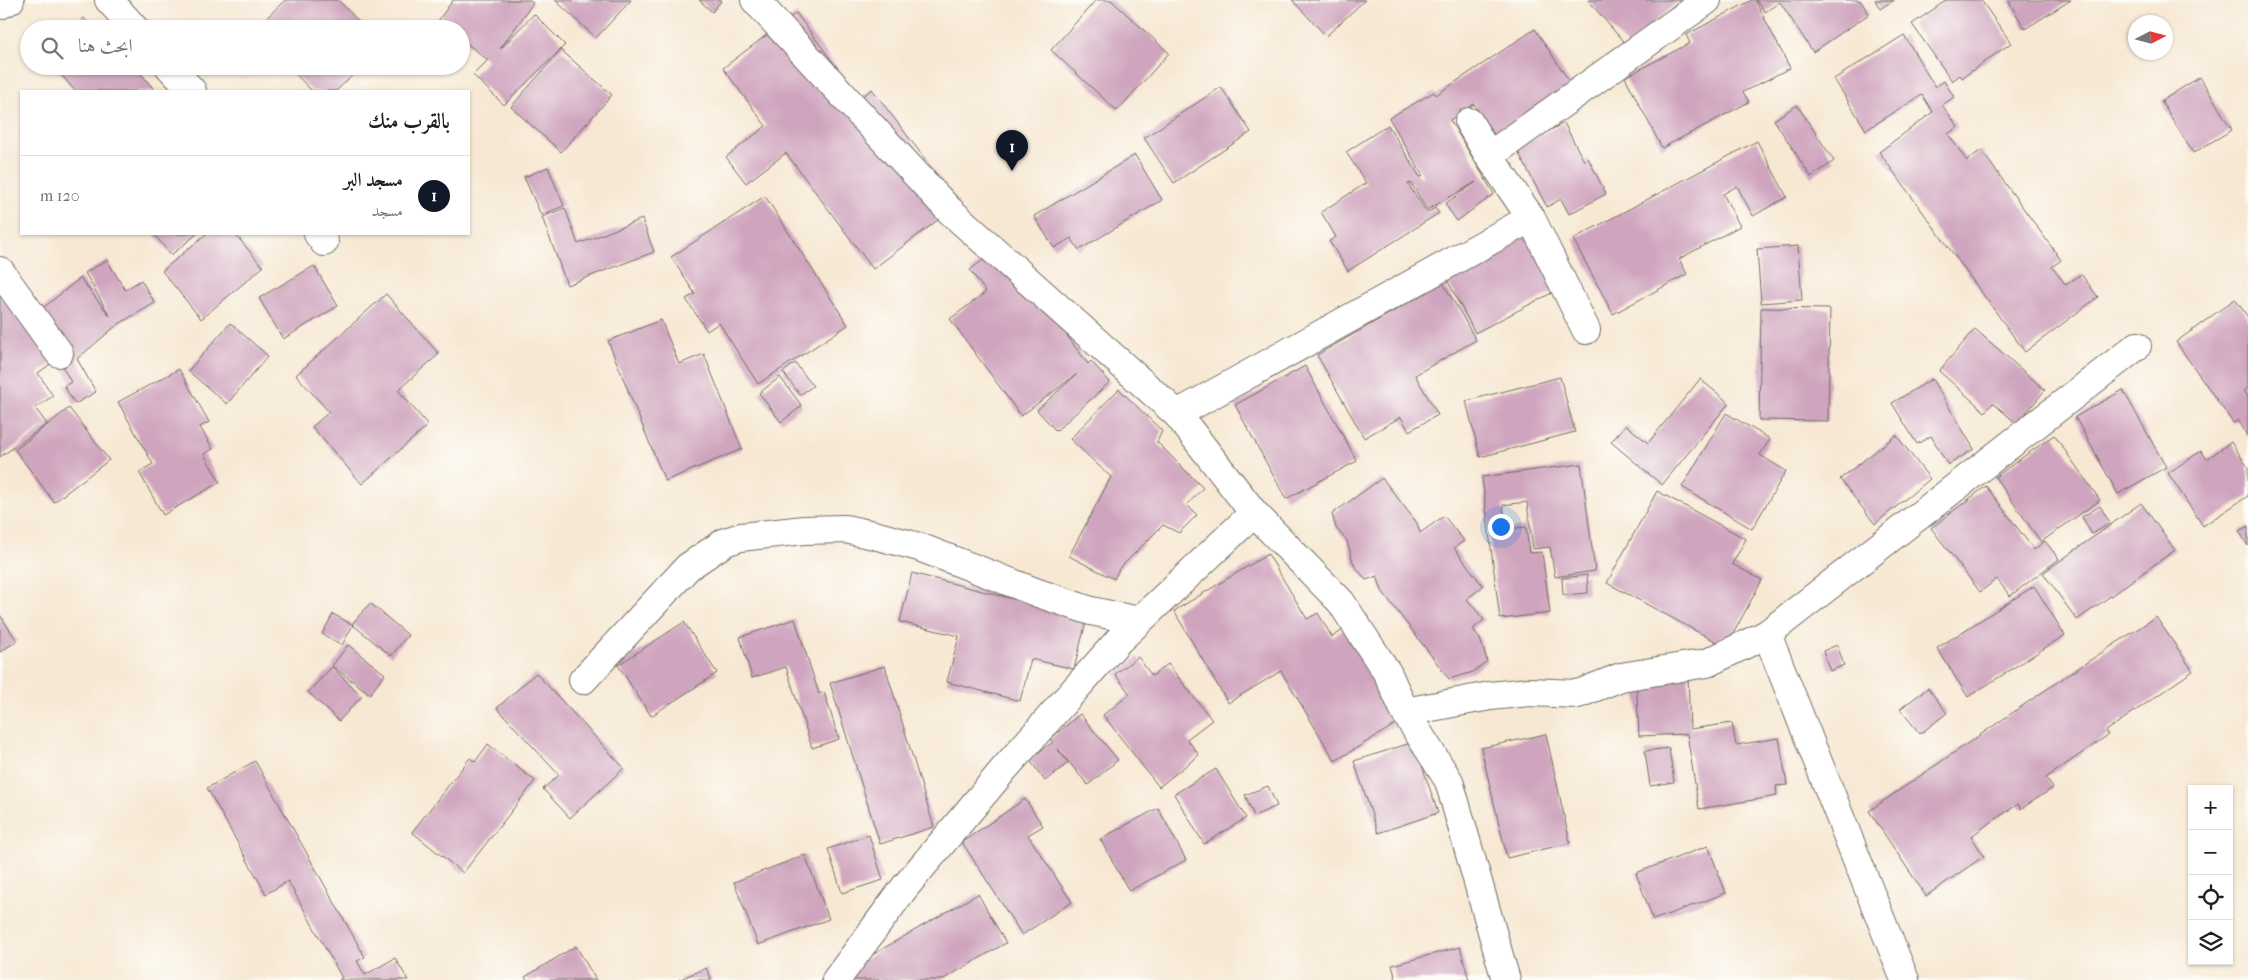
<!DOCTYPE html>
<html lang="ar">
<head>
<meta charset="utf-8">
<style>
	body { margin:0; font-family:"IM FELL French Canon",Amiri,serif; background:#f6f6f6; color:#202124; direction:rtl }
	.controls { position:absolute; right:15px; bottom:15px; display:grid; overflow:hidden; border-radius:0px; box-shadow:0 1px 4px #0004 }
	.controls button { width:45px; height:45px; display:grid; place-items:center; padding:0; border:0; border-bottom:1px solid #e0e0e0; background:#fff; color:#202124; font:25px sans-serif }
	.compass { position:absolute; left:2128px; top:15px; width:45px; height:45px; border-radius:50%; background:#fff; box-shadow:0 1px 4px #0004; rotate:84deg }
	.you { position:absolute; left:1500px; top:526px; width:18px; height:18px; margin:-12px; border:4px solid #fff; border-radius:50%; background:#1a73e8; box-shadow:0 0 0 8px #1a73e833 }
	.badge { display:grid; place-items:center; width:32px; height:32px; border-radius:50%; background:#111827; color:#fff; font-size:16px; font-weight:700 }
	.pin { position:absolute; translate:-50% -41px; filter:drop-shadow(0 1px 2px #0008) }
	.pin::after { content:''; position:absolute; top:26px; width:18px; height:15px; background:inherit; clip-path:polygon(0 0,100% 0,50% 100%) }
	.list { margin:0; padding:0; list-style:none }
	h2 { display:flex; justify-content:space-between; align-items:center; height:65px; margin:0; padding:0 20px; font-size:21px }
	h2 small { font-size:16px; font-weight:400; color:#757577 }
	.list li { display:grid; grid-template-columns:32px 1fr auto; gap:15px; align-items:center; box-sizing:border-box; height:80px; padding:0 20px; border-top:1px solid #e0e0e0 }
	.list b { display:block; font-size:19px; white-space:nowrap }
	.list p { margin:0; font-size:16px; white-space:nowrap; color:#757577 }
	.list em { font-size:16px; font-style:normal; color:#757577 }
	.icon { flex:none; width:28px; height:28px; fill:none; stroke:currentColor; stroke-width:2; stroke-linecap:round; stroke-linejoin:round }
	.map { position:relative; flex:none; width:2248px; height:980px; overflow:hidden; direction:ltr }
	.search { position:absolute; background:#fff; box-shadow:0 1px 4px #0004; left:20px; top:20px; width:450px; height:55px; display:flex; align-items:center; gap:12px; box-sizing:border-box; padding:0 18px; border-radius:28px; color:#757577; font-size:19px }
	.panel { position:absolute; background:#fff; box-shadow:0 1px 4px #0004; left:20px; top:90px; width:450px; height:145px; border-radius:0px; direction:rtl }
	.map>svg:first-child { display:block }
</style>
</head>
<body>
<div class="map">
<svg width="2248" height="980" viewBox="0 0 2248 980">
	<rect width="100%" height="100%" fill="#fdfcf7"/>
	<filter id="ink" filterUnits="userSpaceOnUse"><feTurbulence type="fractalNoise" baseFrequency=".02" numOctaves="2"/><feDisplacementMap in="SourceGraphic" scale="10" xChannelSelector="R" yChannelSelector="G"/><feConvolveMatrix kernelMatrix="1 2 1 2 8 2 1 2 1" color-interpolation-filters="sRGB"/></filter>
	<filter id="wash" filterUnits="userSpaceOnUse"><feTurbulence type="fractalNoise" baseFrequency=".0096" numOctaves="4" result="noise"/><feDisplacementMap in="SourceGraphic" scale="20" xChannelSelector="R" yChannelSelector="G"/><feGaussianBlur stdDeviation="1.12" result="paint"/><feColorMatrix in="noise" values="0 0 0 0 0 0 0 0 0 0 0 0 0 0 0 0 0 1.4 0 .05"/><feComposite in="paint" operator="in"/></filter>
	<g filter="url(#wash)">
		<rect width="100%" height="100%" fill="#f7e8d3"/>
		<g id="blocks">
			<!-- building -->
			<g fill="#cfa4be">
				<path d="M285 0H338L366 29H255Z"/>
				<path d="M453 0H529L533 3 500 49 534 14 565 45 504 105 473 75 488 60 461 39V29H447L438 21Z"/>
				<path d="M555 0H631L596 38Z"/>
				<path d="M699 0H722L712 12Z"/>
				<path d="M1096 0H1111L1169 53 1117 111 1051 50Z"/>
				<path d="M1292 0H1365L1326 36Z"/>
				<path d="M1588 0H1680L1627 46Z"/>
				<path d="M1752 0H1755L1790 68 1743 92 1749 102 1662 148 1625 77 1690 43 1686 35Z"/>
				<path d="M1756 0H1860L1869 14 1813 52 1780 2 1765 12Z"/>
				<path d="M1875 0H1894L1880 9Z"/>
				<path d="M1947 0H1981L2011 43 1962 78 1960 75 1952 81 1912 24Z"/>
				<path d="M2008 0H2071L2025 29Z"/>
				<path d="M796 13 860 98 872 89 959 204 873 269 786 153 746 183 726 157 766 126 723 68Z"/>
				<path d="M84 18 93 29H70Z"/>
				<path d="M1535 29 1575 90 1498 141 1474 104 1450 120 1494 194 1457 221 1445 204 1476 182 1427 210 1411 183 1408 184 1427 213 1435 208 1439 213 1348 271 1329 241 1336 237 1321 212 1366 183 1346 152 1388 125 1420 177 1423 176 1389 118 1434 92 1436 95Z"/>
				<path d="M1904 35 1935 87 1944 81 1954 97 1942 105 1958 127 1948 134 1967 161 1981 150 2061 260 2052 267 2066 285 2081 274 2098 297 2025 352 1879 152 1933 112 1922 95 1866 130 1834 79Z"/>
				<path d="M561 50 612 95 561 152 511 107Z"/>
				<path d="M54 66H135L155 91H75Z"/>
				<path d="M288 66H362L336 91H312Z"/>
				<path d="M2200 77 2232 130 2193 153 2161 101Z"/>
				<path d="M1221 87 1251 132 1174 183 1144 138Z"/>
				<path d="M1797 105 1834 161 1811 177 1774 120Z"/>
				<path d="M1564 123 1584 161 1588 158 1606 194 1569 214 1561 199 1547 207 1516 148Z"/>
				<path d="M1757 141 1787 197 1753 216 1737 186 1723 194 1740 226 1679 259 1687 274 1613 314 1573 239Z"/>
				<path d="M1135 155 1162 200 1079 250 1071 238 1054 248 1034 216Z"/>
				<path d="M548 167 564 206 541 215 524 177Z"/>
				<path d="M765 196 848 325 758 384 719 323 707 331 686 299 695 294 671 257Z"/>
				<path d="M565 208 578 244 642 219 654 252 567 285 542 217Z"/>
				<path d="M1528 224 1561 288 1475 333 1442 270Z"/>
				<path d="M154 234H197L171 255Z"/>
				<path d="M206 234H235L263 267 201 319 162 271Z"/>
				<path d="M1001 246 1088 364 1091 361 1110 382 1056 431 1037 410 1077 374 1021 416 950 319 986 292 970 270Z"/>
				<path d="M1798 246 1802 300 1761 303 1757 249Z"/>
				<path d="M107 260 125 290 141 280 155 303 117 325 77 359 96 392 75 404 64 386 71 382 61 364 73 357 37 313 80 278 110 316 85 273Z"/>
				<path d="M314 266 338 306 283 339 259 298Z"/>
				<path d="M1443 283 1476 340 1415 375 1438 415 1409 431 1401 417 1364 438 1317 355Z"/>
				<path d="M0 293 53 362 38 373 53 396 35 408 47 424 0 457Z"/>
				<path d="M386 294 439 354 398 390 428 425 362 484 312 427 329 412 296 375Z"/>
				<path d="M2235 299 2248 317V388L2244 391 2248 396V437L2238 420 2233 423 2176 342Z"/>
				<path d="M1761 308 1830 309 1828 421 1759 420Z"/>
				<path d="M661 320 679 364 704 354 742 449 665 481 608 341Z"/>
				<path d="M230 323 268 356 227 404 188 371Z"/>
				<path d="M1975 329 2045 390 2017 424 1993 403 1985 412 1939 371Z"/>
				<path d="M795 363 813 386 800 395 783 372Z"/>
				<path d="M1305 366 1357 461 1286 499 1235 405Z"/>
				<path d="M179 369 209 422 200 427 213 449 204 454 220 482 163 515 139 472 153 464 118 402Z"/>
				<path d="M780 377 802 406 781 422 759 393Z"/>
				<path d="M1560 377 1575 432 1480 457 1466 401Z"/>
				<path d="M1700 379 1729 403 1662 485 1611 442 1626 425 1648 443Z"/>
				<path d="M1932 379 1974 449 1948 465 1931 436 1917 444 1892 403Z"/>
				<path d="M1119 389 1162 431 1157 442 1203 488 1187 505 1197 515 1179 533 1163 525 1119 569 1114 579 1069 556 1111 477 1070 439Z"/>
				<path d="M2123 390 2166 467 2118 494 2075 417Z"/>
				<path d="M69 408 109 460 54 502 15 450Z"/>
				<path d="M1726 413 1770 439 1760 455 1786 471 1752 529 1682 487Z"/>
				<path d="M1896 435 1930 479 1875 524 1840 479Z"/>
				<path d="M2054 435 2100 500 2041 542 1995 477Z"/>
				<path d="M2231 442 2248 467V496L2203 526 2168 473 2201 451 2207 459Z"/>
				<path d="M1581 464 1595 571 1555 577 1550 547 1533 549 1527 502 1503 505 1506 529 1526 527 1529 553 1542 552 1550 613 1500 619 1482 477Z"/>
				<path d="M1382 478 1417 523 1420 533 1444 516 1464 541 1454 548 1483 586 1467 599 1484 620 1473 629 1480 639 1487 661 1473 672 1449 679 1382 591 1377 576 1366 580 1354 565 1347 541 1336 528 1332 514Z"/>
				<path d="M1986 486 2034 550 2045 541 2059 559 2010 596 1997 579 1980 592 1931 528Z"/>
				<path d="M1657 491 1746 539 1732 564 1762 580 1726 647 1607 583Z"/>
				<path d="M2141 503 2175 550 2077 620 2043 573Z"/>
				<path d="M2100 506 2110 523 2092 534 2082 517Z"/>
				<path d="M2248 526V546L2239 531Z"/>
				<path d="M1268 554 1307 619 1318 613 1332 637 1345 629 1401 721 1335 761 1281 671 1228 703 1174 611Z"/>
				<path d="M912 573 1087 618 1074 669 1031 659 1020 701 947 682 959 636 900 622Z"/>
				<path d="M1587 575 1588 593 1563 595 1562 578Z"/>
				<path d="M2034 586 2065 635 1968 697 1937 648Z"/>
				<path d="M370 603 408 635 391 656 352 624Z"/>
				<path d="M333 614 353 625 342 645 322 634Z"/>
				<path d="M0 615 17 641 0 652Z"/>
				<path d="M2156 617 2193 671 2106 731 2108 735 2046 778 2053 788 2021 809 2018 804 1971 836 1984 856 1926 896 1869 811 2069 674Z"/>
				<path d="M795 619 819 694 824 692 839 739 812 748 786 667 752 678 740 637Z"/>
				<path d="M684 622 717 673 651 716 618 665Z"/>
				<path d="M348 645 385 674 370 694 332 666Z"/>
				<path d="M1837 645 1844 665 1830 671 1823 651Z"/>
				<path d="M1138 657 1152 676 1168 664 1212 720 1187 739 1199 755 1159 787 1103 715 1130 694 1115 674Z"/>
				<path d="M885 666 934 827 880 844 830 683Z"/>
				<path d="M332 667 362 696 339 721 308 692Z"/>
				<path d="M536 673 624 768 570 818 543 789 559 775 497 708Z"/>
				<path d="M1688 675 1690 729 1732 723 1736 745 1779 738 1787 785 1776 786 1777 796 1699 809 1687 734 1639 736 1636 678Z"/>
				<path d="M1928 688 1947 713 1920 734 1900 709Z"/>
				<path d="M1080 714 1118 760 1088 785 1057 748 1068 763 1045 781 1029 759 1053 742 1050 739Z"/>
				<path d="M1546 734 1570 843 1507 858 1481 748Z"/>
				<path d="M1414 742 1438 813 1378 833 1354 761Z"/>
				<path d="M488 744 535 781 463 873 412 832 470 758 475 762Z"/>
				<path d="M1669 748 1674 782 1650 786 1645 751Z"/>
				<path d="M255 761 365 957 357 961 365 975 395 958 408 980H339L342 978 288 881 266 894 207 788Z"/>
				<path d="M1216 769 1246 818 1204 844 1174 794Z"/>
				<path d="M1268 786 1277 806 1254 816 1245 795Z"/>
				<path d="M1025 799 1043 826 1028 835 1072 902 1022 935 962 842Z"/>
				<path d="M1158 808 1186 860 1129 891 1100 839Z"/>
				<path d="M869 835 883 880 842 893 828 849Z"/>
				<path d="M1708 846 1726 893 1653 920 1636 873Z"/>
				<path d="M805 855 829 919 758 945 734 882Z"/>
				<path d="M978 894 1006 943 942 980H850L844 971Z"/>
				<path d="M576 946 596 980H527L525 977Z"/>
				<path d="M1460 947 1469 980H1396L1392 965Z"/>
				<path d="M706 968 712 980H678Z"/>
			</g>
		</g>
	</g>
	<g filter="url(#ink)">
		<use href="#blocks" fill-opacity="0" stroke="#726d66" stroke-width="1"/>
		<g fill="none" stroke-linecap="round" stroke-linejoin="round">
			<!-- minor casing -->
			<g stroke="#726d66" stroke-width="30">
				<g id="minor">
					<path d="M109 0 135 29"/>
					<path d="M169 66 192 91"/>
					<path d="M1469 122 1489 156 1531 218 1586 330"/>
					<path d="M1489 156 1707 0"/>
					<path d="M318 234 324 242"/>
					<path d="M0 271 59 353"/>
					<path d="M1177 414 1531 218"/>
					<path d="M1767 634 1905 980"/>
					<path d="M583 680 688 567 725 542 741 537 804 530 845 529 874 535 919 547 1038 593 1091 611 1139 621"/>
					<path d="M1405 712 1490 696 1529 692 1578 694 1621 677 1707 663 1767 634 2137 346"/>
					<path d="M836 980 905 887 1005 768 1118 641 1254 513"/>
				</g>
			</g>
			<!-- tertiary casing -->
			<g stroke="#726d66" stroke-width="30">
				<g id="tertiary">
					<path d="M755 0 948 209 1177 414 1254 513 1341 602 1388 674 1405 712 1449 781 1506 980"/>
					<path d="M0 5 10 0"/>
				</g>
			</g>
			<!-- minor -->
			<use href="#minor" stroke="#fff" stroke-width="28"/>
			<!-- tertiary -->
			<use href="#tertiary" stroke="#fff" stroke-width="28"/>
		</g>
	</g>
</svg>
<div class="controls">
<button>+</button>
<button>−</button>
<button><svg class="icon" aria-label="locate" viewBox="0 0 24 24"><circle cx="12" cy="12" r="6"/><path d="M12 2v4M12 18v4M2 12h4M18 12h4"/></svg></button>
<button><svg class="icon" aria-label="layers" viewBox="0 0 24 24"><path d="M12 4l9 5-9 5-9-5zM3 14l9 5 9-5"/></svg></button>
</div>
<svg class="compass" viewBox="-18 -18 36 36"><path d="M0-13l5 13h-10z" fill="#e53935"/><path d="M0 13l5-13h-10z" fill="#757577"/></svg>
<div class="you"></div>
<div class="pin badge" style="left:1012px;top:171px">1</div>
<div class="search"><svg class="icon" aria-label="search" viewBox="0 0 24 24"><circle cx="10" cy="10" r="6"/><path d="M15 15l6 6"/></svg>ابحث هنا</div>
<section class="panel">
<h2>بالقرب منك<small></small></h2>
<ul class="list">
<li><span class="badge">1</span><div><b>مسجد البر</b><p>مسجد</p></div><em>120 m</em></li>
</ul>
</section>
</div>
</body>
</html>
